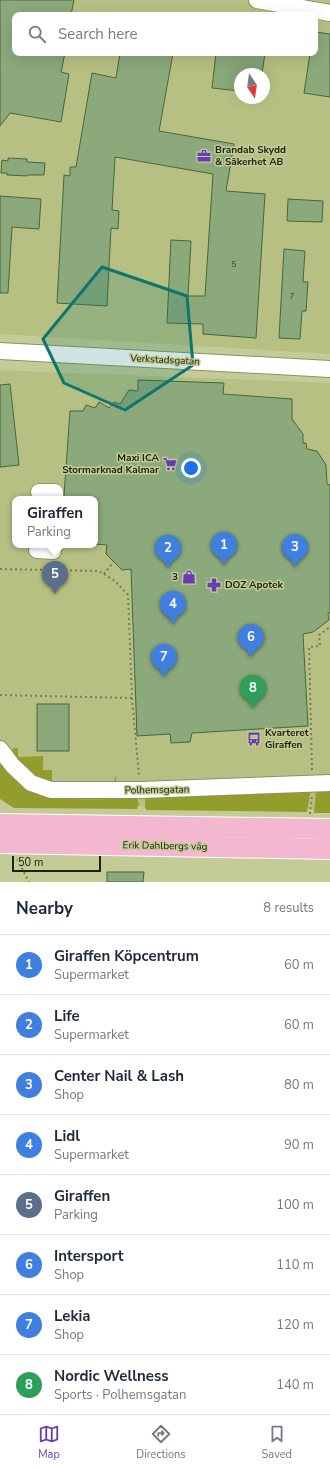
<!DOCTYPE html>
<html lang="en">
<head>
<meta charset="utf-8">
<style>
	body { margin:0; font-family:"Nunito Sans",sans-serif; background:#f2f2f3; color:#1f2937 }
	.compass { position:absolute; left:234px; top:68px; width:36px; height:36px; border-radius:50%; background:#fff; box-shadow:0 4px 16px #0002; rotate:167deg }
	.scale { position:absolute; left:12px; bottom:10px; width:89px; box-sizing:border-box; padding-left:4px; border:2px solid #1e210c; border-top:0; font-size:11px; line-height:14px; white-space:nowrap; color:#1e210c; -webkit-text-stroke:3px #c3cc96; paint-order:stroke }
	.you { position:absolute; left:191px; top:468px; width:14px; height:14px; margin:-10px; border:3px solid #fff; border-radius:50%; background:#1a73e8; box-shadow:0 0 0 6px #1a73e833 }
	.badge { display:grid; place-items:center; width:26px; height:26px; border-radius:50%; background:#673cb4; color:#fff; font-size:13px; font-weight:700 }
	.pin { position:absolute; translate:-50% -33px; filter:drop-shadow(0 1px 2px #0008) }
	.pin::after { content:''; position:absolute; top:21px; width:14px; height:12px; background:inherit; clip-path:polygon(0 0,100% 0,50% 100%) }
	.popup { position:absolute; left:12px; top:496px; width:86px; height:52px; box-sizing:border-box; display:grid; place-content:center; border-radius:8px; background:#fff; filter:drop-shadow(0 1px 3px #0005); font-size:13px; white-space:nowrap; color:#747a83 }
	.popup b { font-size:15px; color:#1f2937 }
	.popup::after { content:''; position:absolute; left:50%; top:100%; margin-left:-8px; border:8px solid transparent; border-top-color:#fff }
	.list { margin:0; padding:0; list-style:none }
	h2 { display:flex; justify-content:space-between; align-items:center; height:52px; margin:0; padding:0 16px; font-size:17px }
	h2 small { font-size:13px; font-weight:400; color:#747a83 }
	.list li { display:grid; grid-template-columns:26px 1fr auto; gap:12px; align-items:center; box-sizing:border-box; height:60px; padding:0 16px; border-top:1px solid #e0e1e3 }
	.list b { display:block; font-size:15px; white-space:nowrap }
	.list p { margin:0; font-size:13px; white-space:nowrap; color:#747a83 }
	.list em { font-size:13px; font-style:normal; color:#747a83 }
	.icon { flex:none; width:22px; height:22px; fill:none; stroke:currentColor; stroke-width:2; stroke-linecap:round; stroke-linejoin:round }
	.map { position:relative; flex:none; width:330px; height:882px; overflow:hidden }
	.search { position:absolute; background:#fff; box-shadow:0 4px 16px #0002; left:12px; right:12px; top:12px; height:44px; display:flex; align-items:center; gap:10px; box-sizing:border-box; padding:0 14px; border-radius:8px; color:#747a83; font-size:15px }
	.sheet { height:532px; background:#fff }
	nav { display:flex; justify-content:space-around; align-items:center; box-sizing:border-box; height:56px; border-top:1px solid #e0e1e3; background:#fff; font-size:11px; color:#747a83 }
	nav a { display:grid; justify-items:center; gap:2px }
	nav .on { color:#673cb4 }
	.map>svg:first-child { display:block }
</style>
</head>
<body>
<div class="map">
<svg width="330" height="882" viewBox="0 0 330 882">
	<rect width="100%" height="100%" fill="#c3cc96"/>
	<!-- built -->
	<g fill="#b7c083" fill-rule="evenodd">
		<path d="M0 0H330V354L0 334ZM15 15H315V53H15ZM240 74H264V98H240Z"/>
		<path d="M0 370 330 383V810L122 806 0 793ZM15 499H95V545H15Z"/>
	</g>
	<!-- green -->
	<g fill="#929d2b">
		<path d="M14 748H18V757L43 756V770H52V781L114 782 116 774V784H49L26 771 12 752Z"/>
		<path d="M0 759C10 769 19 781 30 790 48 803 114 799 137 798L139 804 137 809 14 808 0 799Z"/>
		<path d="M330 788V813H314L316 789Z"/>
		<path d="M311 789 307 812 147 810 145 808V797Z"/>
	</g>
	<!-- building -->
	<g fill="#8ba97b" stroke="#4a653b">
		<path d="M0 0H74L71 15H15V53H65L61 72 69 74 61 122 10 113 0 126Z"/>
		<path d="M315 32 330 34V97L304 93 310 53H315Z"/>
		<path d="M120 53H173L159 131 234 144 226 191 265 194 256 338 203 334V324L167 323 171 240 191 241 188 296H205L213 174 115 157 112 210 119 211 118 229 111 228 107 306 57 303 64 175 70 176V167H76L92 73 116 78Z"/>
		<path d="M216 53H265L262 74H240V91L212 88Z"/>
		<path d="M8 158 27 159V162L45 163 44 175H27V176L7 175V173H1L2 160 8 161Z"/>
		<path d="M0 196 41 199 39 229 12 227 8 293H0Z"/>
		<path d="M288 199 323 201 322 222 287 221Z"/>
		<path d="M284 249 305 251 303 282H308L306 311H302L300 339 279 338Z"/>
		<path d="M138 380 224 383 223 394 292 399V419L303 434V443H306L307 449 317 451 326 465 327 484 330 485V613H328L329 620 313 632 303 634 308 726 192 733 190 742 171 743 170 734 137 736 131 569 122 570 106 554 107 545 95 544V499H64V496L70 411H83L86 405 95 408 99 402 109 408 114 402 120 404 129 390 138 391Z"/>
		<path d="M10 384 19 465 0 467V385Z"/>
		<rect x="37" y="704" width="32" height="47"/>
		<path d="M107 872H144L143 882H107Z"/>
	</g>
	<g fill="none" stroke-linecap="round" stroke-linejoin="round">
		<!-- minor casing -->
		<g stroke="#8b935f" stroke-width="18">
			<g id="minor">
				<path d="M257 0 330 13"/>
				<path d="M0 351 330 369"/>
				<path d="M39 492H55V499"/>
				<path d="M37 550 53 551V545"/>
				<path d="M0 749 13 766 31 783 51 790H140L330 783"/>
			</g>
		</g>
		<!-- major casing -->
		<g stroke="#fff" stroke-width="22">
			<g id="major">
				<path d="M0 824 330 829"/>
				<path d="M0 843 330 849"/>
			</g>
		</g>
		<!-- path -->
		<g stroke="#787e57" stroke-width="2" stroke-dasharray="2 3" stroke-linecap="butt">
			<path d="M0 569 99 571 115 581 128 595 132 698 139 776"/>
			<path d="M104 574 114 561"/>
			<path d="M0 695 132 698"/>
			<path d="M312 770 309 647 320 646 319 635 330 627"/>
			<path d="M310 814 312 796"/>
			<path d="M17 859 29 882"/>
		</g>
		<!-- minor -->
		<use href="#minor" stroke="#fff" stroke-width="16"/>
		<!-- major -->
		<use href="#major" stroke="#f4b7d0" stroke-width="20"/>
	</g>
	<!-- marked area -->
	<path fill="#0f766e" fill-opacity="0.2" stroke="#0f766e" stroke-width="3" stroke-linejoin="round" d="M102 267 187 296 193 365 125 410 64 383 43 339Z"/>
	<!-- icons -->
	<defs>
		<g id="office-bare" transform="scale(1.08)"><path d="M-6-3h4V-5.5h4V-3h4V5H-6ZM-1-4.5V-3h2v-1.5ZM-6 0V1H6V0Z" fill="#673cb4" stroke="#c3cc96" stroke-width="2.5" paint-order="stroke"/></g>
		<g id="supermarket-bare" transform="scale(1.08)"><path d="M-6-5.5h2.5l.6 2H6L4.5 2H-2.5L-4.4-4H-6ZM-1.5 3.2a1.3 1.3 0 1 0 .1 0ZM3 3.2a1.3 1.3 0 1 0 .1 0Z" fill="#673cb4" stroke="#c3cc96" stroke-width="2.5" paint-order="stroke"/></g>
		<g id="shop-bare" transform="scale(1.08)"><path d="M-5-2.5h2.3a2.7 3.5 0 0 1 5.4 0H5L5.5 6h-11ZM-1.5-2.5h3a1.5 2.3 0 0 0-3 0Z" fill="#673cb4" stroke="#c3cc96" stroke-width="2.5" paint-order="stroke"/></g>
		<g id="pharmacy-bare" transform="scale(1.08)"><path d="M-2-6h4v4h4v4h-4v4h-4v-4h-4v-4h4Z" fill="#673cb4" stroke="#c3cc96" stroke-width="2.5" paint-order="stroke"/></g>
		<g id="bus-bare" transform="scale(1.08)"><path d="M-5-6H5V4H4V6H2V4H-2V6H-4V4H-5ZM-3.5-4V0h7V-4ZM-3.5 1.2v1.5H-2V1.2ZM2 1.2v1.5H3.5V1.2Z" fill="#673cb4" stroke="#c3cc96" stroke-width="2.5" paint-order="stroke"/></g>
	</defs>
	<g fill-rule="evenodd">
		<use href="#office-bare" x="204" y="156"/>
		<use href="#supermarket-bare" x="170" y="464"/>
		<use href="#shop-bare" x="189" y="577"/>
		<use href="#pharmacy-bare" x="214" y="585"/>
		<use href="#bus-bare" x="254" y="739"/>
	</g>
	<g text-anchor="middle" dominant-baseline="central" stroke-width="3" stroke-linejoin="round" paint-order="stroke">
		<!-- number labels -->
		<g font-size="8" fill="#394328">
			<text x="234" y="264">5</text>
			<text x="292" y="296">7</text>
		</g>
		<!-- poi labels -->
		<g font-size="10" font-weight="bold" fill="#1e210c" stroke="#c3cc96" text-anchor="start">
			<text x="215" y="150">Brandab Skydd<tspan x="215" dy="12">&amp; Säkerhet AB</tspan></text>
			<text x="159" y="458" text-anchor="end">Maxi ICA<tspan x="159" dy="12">Stormarknad Kalmar</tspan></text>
			<text x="178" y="577" text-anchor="end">3</text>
			<text x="225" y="585">DOZ Apotek</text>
			<text x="265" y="733">Kvarteret<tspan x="265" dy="12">Giraffen</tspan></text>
		</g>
		<!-- street labels -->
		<g font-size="10" fill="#1e210c" stroke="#c3cc96">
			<text transform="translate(165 360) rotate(3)">Verkstadsgatan</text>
			<text transform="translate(157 790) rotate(-1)">Polhemsgatan</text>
			<text transform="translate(165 846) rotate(1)">Erik Dahlbergs väg</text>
		</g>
	</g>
</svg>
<svg class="compass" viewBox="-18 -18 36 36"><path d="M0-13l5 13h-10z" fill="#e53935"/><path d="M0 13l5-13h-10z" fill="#747a83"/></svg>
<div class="scale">50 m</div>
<div class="you"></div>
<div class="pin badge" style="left:224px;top:565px;background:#3f7fe0">1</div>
<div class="pin badge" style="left:168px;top:568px;background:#3f7fe0">2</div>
<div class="pin badge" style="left:295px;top:567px;background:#3f7fe0">3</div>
<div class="pin badge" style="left:173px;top:624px;background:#3f7fe0">4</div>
<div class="pin badge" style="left:55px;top:594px;background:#5c6f8a">5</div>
<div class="popup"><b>Giraffen</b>Parking</div>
<div class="pin badge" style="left:251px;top:657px;background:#3f7fe0">6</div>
<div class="pin badge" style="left:164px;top:677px;background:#3f7fe0">7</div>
<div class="pin badge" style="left:253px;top:708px;background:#2e9e5b">8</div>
<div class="search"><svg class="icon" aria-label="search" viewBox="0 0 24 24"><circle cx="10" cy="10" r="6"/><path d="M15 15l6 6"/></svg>Search here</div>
</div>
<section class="sheet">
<h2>Nearby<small>8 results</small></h2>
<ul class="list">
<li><span class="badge" style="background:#3f7fe0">1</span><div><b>Giraffen Köpcentrum</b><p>Supermarket</p></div><em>60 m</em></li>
<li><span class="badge" style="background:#3f7fe0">2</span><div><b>Life</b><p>Supermarket</p></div><em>60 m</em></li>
<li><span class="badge" style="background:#3f7fe0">3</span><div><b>Center Nail &amp; Lash</b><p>Shop</p></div><em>80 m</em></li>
<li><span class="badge" style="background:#3f7fe0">4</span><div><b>Lidl</b><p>Supermarket</p></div><em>90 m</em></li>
<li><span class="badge" style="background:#5c6f8a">5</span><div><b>Giraffen</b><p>Parking</p></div><em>100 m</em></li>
<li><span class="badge" style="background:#3f7fe0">6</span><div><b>Intersport</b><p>Shop</p></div><em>110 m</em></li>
<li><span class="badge" style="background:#3f7fe0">7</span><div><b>Lekia</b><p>Shop</p></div><em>120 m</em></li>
<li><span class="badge" style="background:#2e9e5b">8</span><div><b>Nordic Wellness</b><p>Sports · Polhemsgatan</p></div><em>140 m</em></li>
</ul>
</section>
<nav>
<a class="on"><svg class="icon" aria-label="map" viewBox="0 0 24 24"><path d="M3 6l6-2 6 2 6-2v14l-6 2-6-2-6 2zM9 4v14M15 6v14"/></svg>Map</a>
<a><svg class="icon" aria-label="directions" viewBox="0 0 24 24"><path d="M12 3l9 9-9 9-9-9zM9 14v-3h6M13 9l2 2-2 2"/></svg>Directions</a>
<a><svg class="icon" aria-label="saved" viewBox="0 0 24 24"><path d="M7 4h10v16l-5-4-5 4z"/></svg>Saved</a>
</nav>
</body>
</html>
